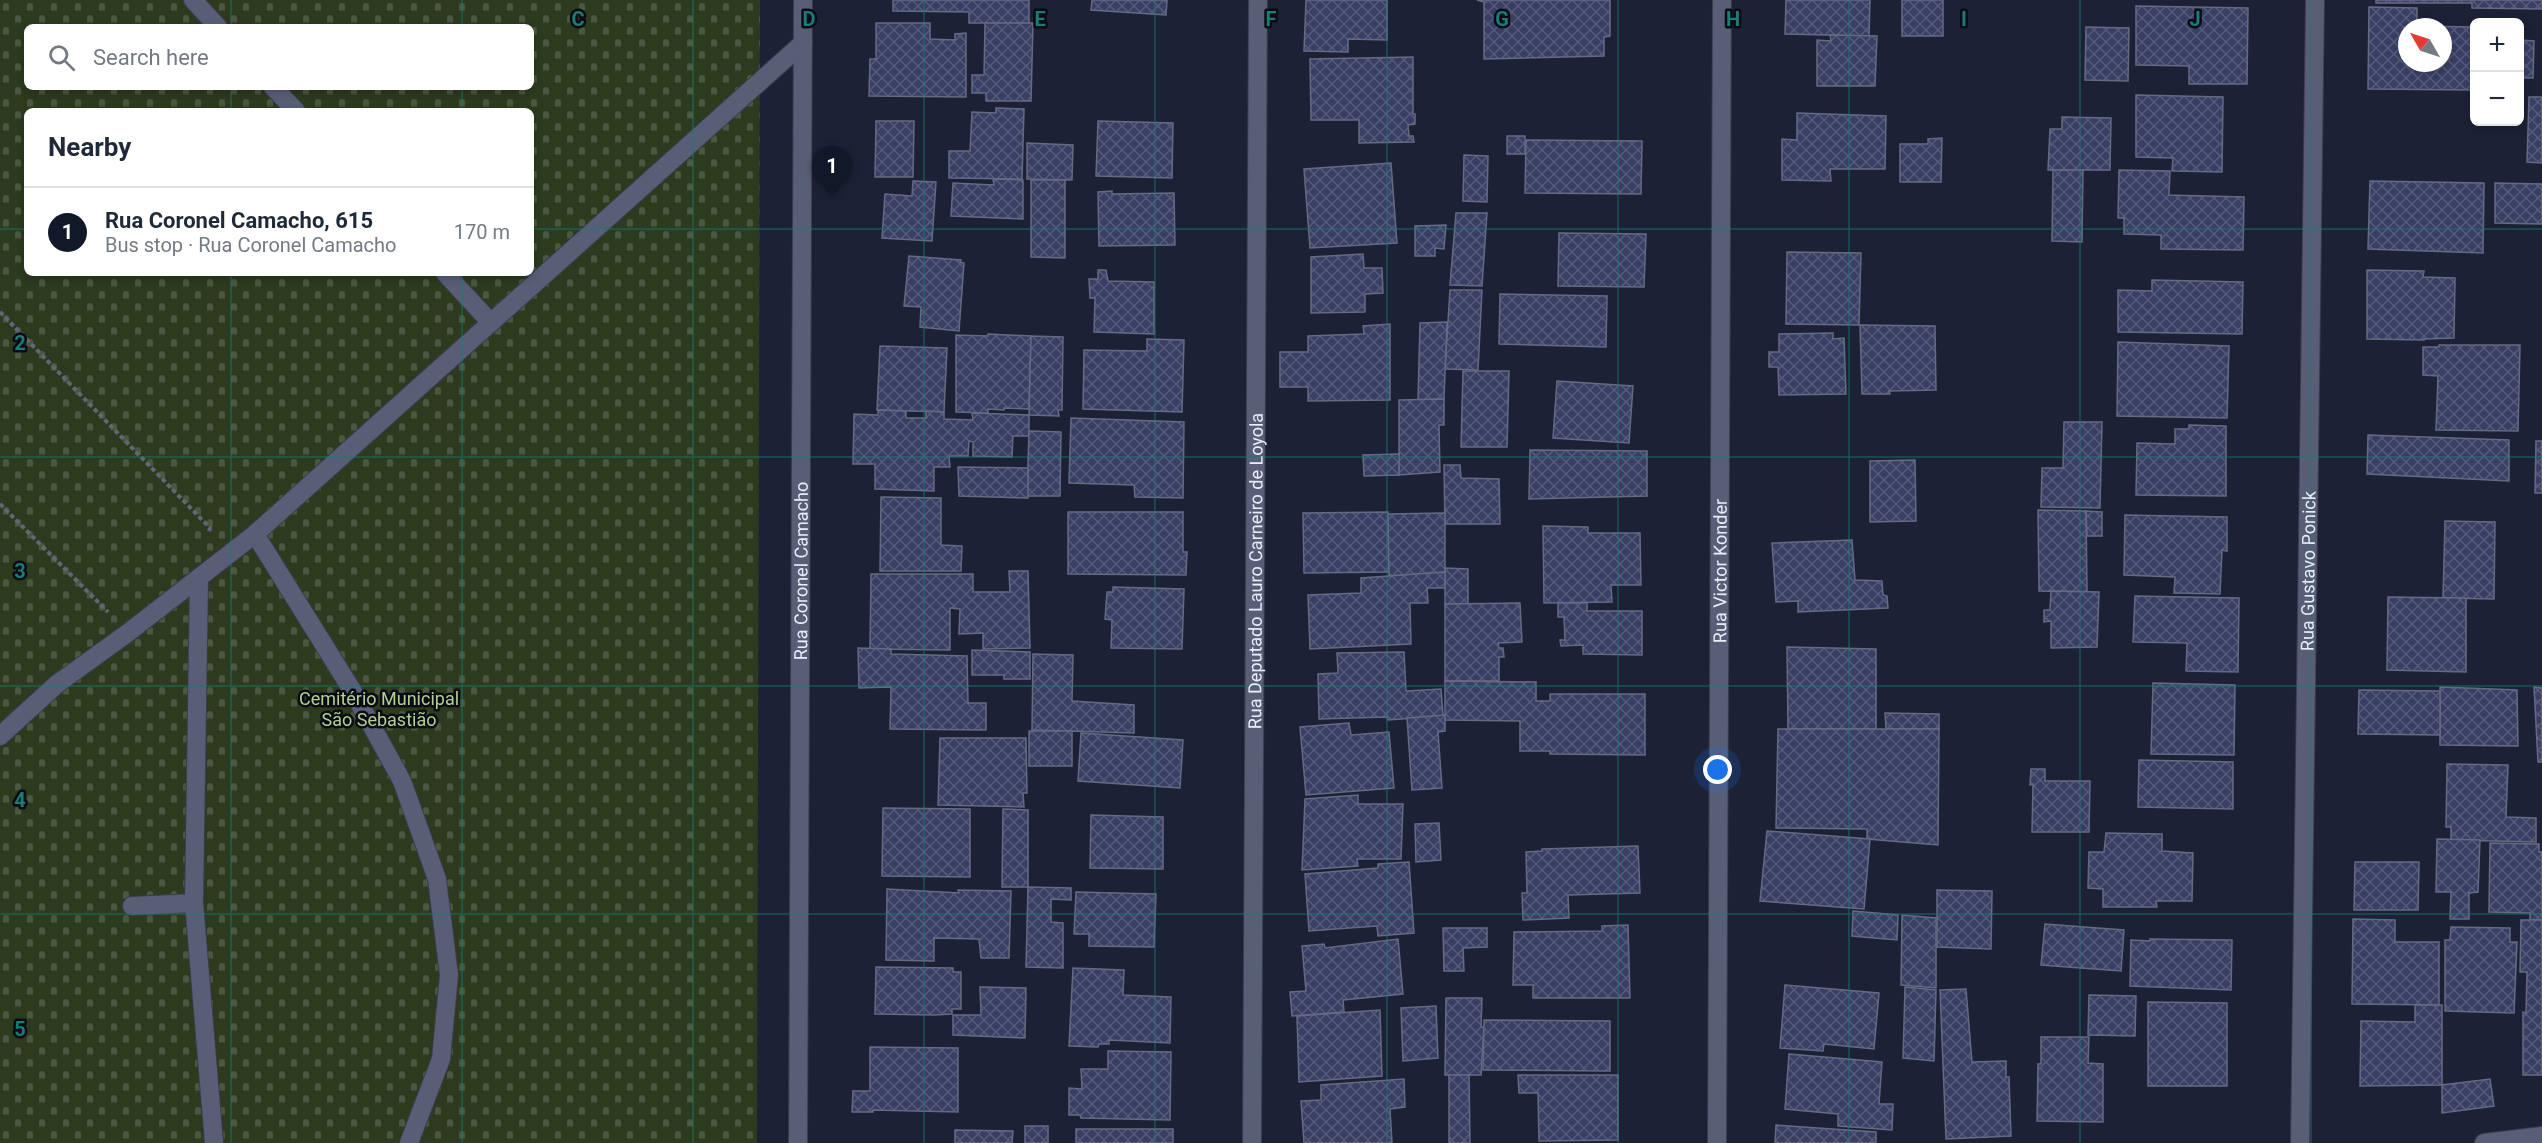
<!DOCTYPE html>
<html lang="en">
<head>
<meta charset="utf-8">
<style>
	body { margin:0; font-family:Roboto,sans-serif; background:#f6f6f7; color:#1f2937 }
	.controls { position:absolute; right:18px; top:18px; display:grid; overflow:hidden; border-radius:9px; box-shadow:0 3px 9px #0003 }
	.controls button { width:54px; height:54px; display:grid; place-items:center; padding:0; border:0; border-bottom:2px solid #e0e1e3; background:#fff; color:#1f2937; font:30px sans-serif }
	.compass { position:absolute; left:2398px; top:18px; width:54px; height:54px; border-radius:50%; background:#fff; box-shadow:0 3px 9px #0003; rotate:309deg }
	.you { position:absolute; left:1718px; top:770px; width:21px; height:21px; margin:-15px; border:4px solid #fff; border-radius:50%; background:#1a73e8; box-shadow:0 0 0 9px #1a73e833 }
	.badge { display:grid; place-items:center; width:39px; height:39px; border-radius:50%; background:#111827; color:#fff; font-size:20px; font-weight:700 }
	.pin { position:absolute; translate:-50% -50px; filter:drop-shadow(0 2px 3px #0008) }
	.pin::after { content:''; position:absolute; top:32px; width:21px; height:18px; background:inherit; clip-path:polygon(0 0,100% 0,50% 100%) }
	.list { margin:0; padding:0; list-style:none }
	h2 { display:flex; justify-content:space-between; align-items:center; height:78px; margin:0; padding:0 24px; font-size:26px }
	h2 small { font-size:20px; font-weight:400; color:#747a83 }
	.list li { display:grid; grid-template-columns:39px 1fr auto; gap:18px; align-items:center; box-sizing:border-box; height:90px; padding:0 24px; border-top:2px solid #e0e1e3 }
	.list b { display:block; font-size:22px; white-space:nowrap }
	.list p { margin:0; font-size:20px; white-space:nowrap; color:#747a83 }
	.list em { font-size:20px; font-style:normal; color:#747a83 }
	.icon { flex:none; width:33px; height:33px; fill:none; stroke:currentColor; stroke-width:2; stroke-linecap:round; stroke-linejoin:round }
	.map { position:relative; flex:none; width:2542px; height:1143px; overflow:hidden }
	.search { position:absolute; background:#fff; box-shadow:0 3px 9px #0003; left:24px; top:24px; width:510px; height:66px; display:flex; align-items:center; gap:15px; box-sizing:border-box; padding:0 21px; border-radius:9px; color:#747a83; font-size:22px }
	.panel { position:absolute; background:#fff; box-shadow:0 3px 9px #0003; left:24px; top:108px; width:510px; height:168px; border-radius:9px }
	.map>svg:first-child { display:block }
</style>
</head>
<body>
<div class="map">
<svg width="2542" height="1143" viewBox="0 0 2542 1143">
	<defs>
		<pattern id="cemetery-stones" width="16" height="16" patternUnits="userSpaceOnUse" patternTransform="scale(1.5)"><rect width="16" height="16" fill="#2c3a1e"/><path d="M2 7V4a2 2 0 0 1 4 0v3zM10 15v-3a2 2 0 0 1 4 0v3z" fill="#4b5740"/></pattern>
		<pattern id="building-cross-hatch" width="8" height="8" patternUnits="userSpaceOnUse" patternTransform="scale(1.5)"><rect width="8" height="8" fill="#393f64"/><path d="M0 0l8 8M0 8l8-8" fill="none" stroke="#565b7b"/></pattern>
	</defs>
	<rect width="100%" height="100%" fill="#1d2136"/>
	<!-- cemetery -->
	<path fill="url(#cemetery-stones)" fill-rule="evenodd" d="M0 0H760L757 1143H0ZM27 27H531V87H27ZM27 111H531V273H27Z"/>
	<!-- building -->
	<g fill="url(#building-cross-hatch)" stroke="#656a83" stroke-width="1.5" fill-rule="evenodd">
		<path d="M893 0H1029V23H969V12L893 11Z"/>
		<path d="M1092 0H1167L1166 15 1091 10Z"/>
		<path d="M1306 0H1387V40L1348 39V52L1304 51Z"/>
		<path d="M1477 0H1610V36L1604 37V56L1484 59V2Z"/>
		<path d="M1786 0H1870L1869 36 1785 34Z"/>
		<rect x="1902" y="0" width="41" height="36"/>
		<path d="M2376 0H2542V9L2472 8V3H2376Z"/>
		<path d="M2136 6 2248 8 2247 84H2189V66L2136 65Z"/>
		<path d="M2369 7 2417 8V26L2474 27V90L2368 89ZM2407 27H2443V63H2407Z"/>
		<path d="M876 23H930V39L955 40V34L966 33V97L869 96 870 59H876Z"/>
		<path d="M985 23H1033L1031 101H986V93H972V75H984Z"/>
		<path d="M2086 27 2129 28 2128 81 2085 80Z"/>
		<path d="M1830 35 1877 36 1875 86H1817V40L1831 41Z"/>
		<path d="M2520 40 2534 41 2533 78H2520Z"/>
		<path d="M1413 57V114H1415V124L1408 125 1409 136H1413L1414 142 1359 143V120H1311L1310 59Z"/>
		<path d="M2136 95 2223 97 2222 172 2172 171 2173 158 2136 157Z"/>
		<path d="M2529 97H2542V163L2527 162Z"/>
		<path d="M996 108 1024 109 1022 179 949 178V151H970L972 112 996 113Z"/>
		<path d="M1797 113 1886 116 1885 169H1830L1831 181 1782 180V139L1797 140Z"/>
		<path d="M2062 117 2111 118 2110 170H2048L2050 129H2062Z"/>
		<path d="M876 121H914L913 177H875Z"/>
		<path d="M1098 121 1173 123 1172 178 1096 176Z"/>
		<rect x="1507" y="136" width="18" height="18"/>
		<path d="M1942 138 1941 182H1900V144H1928V139Z"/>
		<path d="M1526 140 1642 141 1641 194 1525 193Z"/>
		<path d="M1027 143 1073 145 1072 180 1027 179Z"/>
		<path d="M1464 155 1488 156 1487 202 1463 201Z"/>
		<path d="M1391 163 1397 243 1310 248 1304 169Z"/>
		<path d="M2053 170H2083L2082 242 2052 241Z"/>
		<path d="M2119 170 2170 171 2169 195 2244 197 2243 250 2161 249V235L2124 234V218H2118Z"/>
		<path d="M993 179 1023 180V219L951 216 953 183 994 185Z"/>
		<path d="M1031 180H1065V258L1031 257Z"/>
		<path d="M913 181 936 182 932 241 882 238 885 194 912 196Z"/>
		<path d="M2370 181 2484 183 2483 253 2368 249Z"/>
		<path d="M2495 183 2542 184V224L2495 223Z"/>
		<path d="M1112 191V194L1174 193 1175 245 1099 246 1098 192Z"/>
		<path d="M1456 213H1487L1482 286 1450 285Z"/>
		<path d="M1446 225 1444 249 1435 248V256H1415V226Z"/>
		<path d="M1559 233 1646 234 1644 287 1558 286Z"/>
		<path d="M1787 252 1861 253 1859 325 1786 324Z"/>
		<path d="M1363 254 1364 268H1382L1383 293 1365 294V312L1311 313V257Z"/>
		<path d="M909 256 961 260 960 262 964 263 959 331 920 327 921 307 904 306Z"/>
		<path d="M1098 270H1106L1108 281 1154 282V334L1094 332 1095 298H1090L1089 279H1098Z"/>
		<path d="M2367 270 2424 271 2423 277 2455 278 2454 338 2424 339V340L2367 339Z"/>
		<path d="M2152 280 2243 282 2242 334 2118 332V290L2152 291Z"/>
		<path d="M1450 290H1482L1478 370 1445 369Z"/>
		<path d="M1500 294 1607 296 1606 347 1499 344Z"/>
		<path d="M1447 322 1444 399 1418 400 1420 323Z"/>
		<path d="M1390 324V400L1308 401V387H1280V352H1308V336L1364 334 1363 326Z"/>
		<path d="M1860 325 1935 326 1936 390 1889 391 1890 394H1862Z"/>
		<path d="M1833 333V339L1844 338 1846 394 1779 395 1778 367H1769V352H1779V334Z"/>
		<path d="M988 334 1031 336 1029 409 1004 408V410L988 409V413L956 412V335L988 336Z"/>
		<path d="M1031 336 1063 337 1062 410H1058L1059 416 1029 415Z"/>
		<path d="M1147 339 1184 340 1182 412 1083 409 1084 350 1147 351Z"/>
		<path d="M2118 342 2229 346 2227 418 2117 416Z"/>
		<path d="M2439 345H2520L2518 431 2436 430 2438 376 2423 375V347H2439Z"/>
		<path d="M880 346 947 348 944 412 877 410Z"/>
		<path d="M1463 371H1509L1507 447H1461Z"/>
		<path d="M1557 381 1633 386 1629 443 1553 438Z"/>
		<path d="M1444 399V425H1439L1440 472 1399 475V400Z"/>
		<path d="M878 410 906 411V418H926V411L944 412V419L973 420 972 413 1029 415V436H1013L1012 457 973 456V442L969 441 968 456H949L950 467H934V491L875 489V464H853L854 414 878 415Z"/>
		<path d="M1071 418 1184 422 1183 498 1135 497 1134 485 1069 483Z"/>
		<path d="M2064 422H2102L2100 508 2041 507 2042 468H2063Z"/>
		<path d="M2189 425 2226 426V496L2136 495 2137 443 2175 444V429H2189Z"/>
		<path d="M1029 431 1061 432 1060 496H1027Z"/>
		<path d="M2368 435 2509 440V481L2367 474Z"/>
		<path d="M2536 441H2542V493H2535Z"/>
		<path d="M1530 450 1647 451V496L1529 499Z"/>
		<path d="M1399 454V475L1364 476 1363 455Z"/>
		<path d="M1915 460 1916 521 1870 522V461Z"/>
		<path d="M1444 465H1460L1461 478 1499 479 1500 524H1445Z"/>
		<path d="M958 467 1028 468V498L959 496Z"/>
		<path d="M881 497 941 498V545L962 546 961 571H880Z"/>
		<path d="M2038 510 2086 511 2087 592 2039 591Z"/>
		<path d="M2086 511 2102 512V536H2087Z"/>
		<path d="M1068 512H1183V552H1187L1186 575 1068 574Z"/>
		<path d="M1388 512 1389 572 1304 573 1303 513Z"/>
		<path d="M1445 513V572L1389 576 1388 514Z"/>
		<path d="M2125 515 2227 517V551L2222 550 2220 594 2174 593 2175 577 2124 575Z"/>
		<path d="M2445 521 2495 522 2494 599 2443 598Z"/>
		<path d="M1543 526 1588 527V533H1640L1641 585H1611L1612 602 1544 603Z"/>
		<path d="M1852 540 1855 580 1882 581 1883 595 1887 596 1888 608 1798 612V601L1776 602 1772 543Z"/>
		<path d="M1445 568 1468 569V604H1445Z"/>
		<path d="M1009 571H1028L1030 648 983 649V633L959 634 960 609 950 608V650L870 649 871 574H973V592H1010Z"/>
		<path d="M1445 572V588H1427L1428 603H1410L1411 644 1310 649 1308 595 1361 593V578Z"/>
		<path d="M1113 587 1184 589 1182 649 1111 648 1112 620 1105 619 1107 592H1113Z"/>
		<path d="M2051 591 2099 592 2097 647 2051 648V621L2044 622V610H2050Z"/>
		<path d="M2135 596 2239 598 2238 672 2186 671 2187 643 2133 642Z"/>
		<path d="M2388 597 2466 598V672L2387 670Z"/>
		<path d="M1520 603 1522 642 1498 643 1499 648H1503L1504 657H1499V681H1445V604Z"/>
		<path d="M1558 603H1587V611H1642V655L1583 654V645L1561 646 1560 640H1565L1564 617H1558Z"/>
		<path d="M1787 647 1876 649V729H1788Z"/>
		<path d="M858 648 891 649V654L967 656 968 703H986V730L890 729 891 687 859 688Z"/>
		<path d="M972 650 1030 652V679H1004V675H972Z"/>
		<path d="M1404 652 1406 691 1441 689 1443 716 1388 720 1387 717 1319 719 1318 674 1338 673 1337 653Z"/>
		<path d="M1033 654 1073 655 1072 701 1134 705V733L1032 730Z"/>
		<path d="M1445 681 1536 682V701H1550V694H1645V755L1550 754V751H1520V721L1445 720Z"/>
		<path d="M2153 683 2235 685 2234 755 2151 754Z"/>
		<path d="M2440 687 2517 690 2518 746 2440 745Z"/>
		<path d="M2534 687 2542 688V762H2538Z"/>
		<path d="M2359 690 2440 691V735L2358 734Z"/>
		<path d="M1885 713 1939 714V729H1886Z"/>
		<path d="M1445 715V731L1438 732 1442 788 1412 790 1407 718Z"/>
		<path d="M1349 723 1351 735 1389 732 1394 788 1306 795 1300 727Z"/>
		<path d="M1778 729H1939L1938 845 1867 839V829L1776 828Z"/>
		<rect x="1029" y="731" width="43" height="35"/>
		<path d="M1081 733 1183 740 1180 788 1078 781Z"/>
		<path d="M940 738H1026L1027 793H1023L1024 807 938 805Z"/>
		<path d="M2139 760 2233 762V809L2138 807Z"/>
		<path d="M2447 764 2508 765 2506 817 2536 818V842L2451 840V827H2446Z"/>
		<path d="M2031 769H2045V781H2090L2089 832H2032L2033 784 2030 785Z"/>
		<path d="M1358 795V804H1403L1401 859H1357L1358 866 1302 870 1305 799Z"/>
		<path d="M883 808 970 809V877L882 876Z"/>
		<path d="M1003 809 1028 810V887H1002Z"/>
		<path d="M1091 815 1163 817V869L1090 868Z"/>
		<path d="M1439 823 1441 860 1416 862 1415 824Z"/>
		<path d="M1767 831 1870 839 1864 909 1760 901Z"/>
		<path d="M2106 833 2162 834V851L2193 853 2192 901H2156L2157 907H2103V889L2088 888 2089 852H2104Z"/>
		<path d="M2437 839 2480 840 2478 892 2469 893V919H2450L2451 892H2436Z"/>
		<path d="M2490 843 2539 844V852H2542V920H2530V913L2489 912Z"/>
		<path d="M1638 846 1640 893 1568 895 1569 918 1523 920 1522 893H1527L1526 852 1542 851V849Z"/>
		<path d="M1409 862 1414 933 1378 936 1377 926 1309 931 1305 874 1378 868V864Z"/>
		<path d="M2355 862H2419L2418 910H2354Z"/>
		<path d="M1028 887 1071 888V900L1051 899V922L1063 923V968L1026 967Z"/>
		<path d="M887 889 959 893 958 890 1011 891 1009 958H981L979 939 934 938V961L886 960Z"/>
		<path d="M1937 890 1992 891 1991 949 1937 947Z"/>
		<path d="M1076 892 1156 894 1154 947 1089 946V934H1074Z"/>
		<path d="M1853 911 1898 915 1897 940 1852 936Z"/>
		<path d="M1902 915 1936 918V988L1901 985Z"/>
		<path d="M2353 919 2395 920V942H2439V1005L2352 1004Z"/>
		<path d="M2521 920H2542V1075H2523V1012L2526 1013 2527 972H2520Z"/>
		<path d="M2045 924 2124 930 2121 971 2041 965Z"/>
		<path d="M1628 925 1630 998H1533V985H1513L1514 932 1602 931V926Z"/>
		<path d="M2451 927 2510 928V942H2517L2514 1013 2445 1011V940H2450Z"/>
		<path d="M1443 928H1487V947L1463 948 1464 971H1444Z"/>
		<path d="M1398 939 1403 994 1343 1000 1344 1012 1292 1016 1290 992 1306 991 1302 946 1324 944 1325 948Z"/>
		<path d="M2150 939 2232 940 2231 990 2130 986 2131 940 2150 941Z"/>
		<path d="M876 967 953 968V972H961V1009H952V1014L934 1015 875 1014Z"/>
		<path d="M1073 968 1124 970 1123 995 1171 997 1170 1043 1109 1040V1044H1099L1098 1047 1069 1046Z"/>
		<path d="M1785 985 1879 993 1874 1049 1824 1044 1823 1051 1780 1048Z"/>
		<path d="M980 987 1026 988 1025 1038 953 1035V1015H981Z"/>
		<path d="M1905 987 1936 990 1934 1061 1903 1058Z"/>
		<path d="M1966 989 1972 1062 2006 1061V1077H2009L2011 1136 1946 1139 1940 990Z"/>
		<path d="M2089 995 2136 996 2135 1036 2088 1035Z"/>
		<path d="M1446 998H1482L1481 1027H1484L1481 1075H1445Z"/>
		<path d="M2148 1002 2227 1003V1086H2148Z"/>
		<path d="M2415 1005H2442V1085L2360 1086 2361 1021 2415 1022Z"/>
		<path d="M1436 1006 1438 1058 1403 1061 1401 1008Z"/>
		<path d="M1380 1010 1382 1076 1299 1082 1297 1016Z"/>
		<path d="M1484 1020 1610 1021V1071L1483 1070Z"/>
		<path d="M2041 1037H2089L2088 1063 2103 1064V1122L2037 1121 2038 1064H2041Z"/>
		<path d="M870 1047 958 1048V1112L873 1110V1112H852L853 1091H870Z"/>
		<path d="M1108 1051 1171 1052 1170 1120 1081 1118 1080 1115H1069V1088L1082 1089 1081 1069H1108Z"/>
		<path d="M1789 1054 1882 1062 1879 1104H1893L1892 1130 1838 1126V1114L1785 1109Z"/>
		<path d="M1449 1075H1469L1470 1143H1449Z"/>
		<path d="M1518 1075H1618V1140L1539 1141 1538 1093H1519Z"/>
		<path d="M1404 1079 1405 1107 1390 1109 1392 1143H1304L1301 1101 1321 1100V1085Z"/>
		<path d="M2490 1079 2494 1106 2442 1113V1085Z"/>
		<path d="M1776 1125 1876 1132V1143H1775Z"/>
		<rect x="1025" y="1126" width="23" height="17"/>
		<rect x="1076" y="1129" width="97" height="14"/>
		<path d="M955 1130 1013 1131 1012 1143H955Z"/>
	</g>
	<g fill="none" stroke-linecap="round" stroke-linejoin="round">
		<!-- lane casing -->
		<g stroke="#3a3c4e" stroke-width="20">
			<g id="lane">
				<path d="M193 0 218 27"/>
				<path d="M273 87 296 111"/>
				<path d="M445 273 491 323"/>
				<path d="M255 534 352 690 402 781 437 879 449 975 441 1059 409 1143"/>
				<path d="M199 578 194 903 214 1143"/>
				<path d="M0 736 57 684 129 632 255 534 803 43"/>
				<path d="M132 906 194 903"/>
			</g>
		</g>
		<!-- street casing -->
		<g stroke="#3a3c4e" stroke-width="20">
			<g id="street">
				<path id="s1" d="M798 1143 803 0"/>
				<path id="s2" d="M1252 1143 1258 0"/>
				<path id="s3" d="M1717 1143 1722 0"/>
				<path id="s4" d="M2300 1143 2315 0"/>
				<path d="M2484 1143 2542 1136"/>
			</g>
		</g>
		<!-- path -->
		<g stroke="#626679" stroke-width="4" stroke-dasharray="4.5 3" stroke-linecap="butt">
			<path d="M0 312 210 528 209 532"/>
			<path d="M0 504 108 612"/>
		</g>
		<!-- lane -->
		<use href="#lane" stroke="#595e77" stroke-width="18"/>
		<!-- street -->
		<use href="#street" stroke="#595e77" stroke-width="18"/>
	</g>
	<!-- grid -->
	<path fill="none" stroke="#1a7c75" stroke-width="1.5" stroke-opacity="0.55" d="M231 0V27M462 0V27M693 0V1143M924 0V1143M1155 0V1143M1387 0V1143M1618 0V1143M1849 0V1143M2080 0V1143M2311 0V1143M231 87V111M462 87V111M0 229H27M531 229H2542M231 273V1143M462 273V1143M0 457H2542M0 686H2542M0 914H2542"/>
	<g text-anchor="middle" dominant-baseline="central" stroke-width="5" stroke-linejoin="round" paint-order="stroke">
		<!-- street labels -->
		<g font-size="18" fill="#eaedfc" stroke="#0a0b15">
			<text stroke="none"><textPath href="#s1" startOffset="572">Rua Coronel Camacho</textPath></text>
			<text stroke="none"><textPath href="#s2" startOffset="572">Rua Deputado Lauro Carneiro de Loyola</textPath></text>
			<text stroke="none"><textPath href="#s3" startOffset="572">Rua Victor Konder</textPath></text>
			<text stroke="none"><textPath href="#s4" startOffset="572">Rua Gustavo Ponick</textPath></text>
		</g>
		<!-- park labels -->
		<g font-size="18" fill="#b0d190" stroke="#0a0b15">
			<text x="379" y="698">Cemitério Municipal<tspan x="379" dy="21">São Sebastião</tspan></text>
		</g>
	</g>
	<g font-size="20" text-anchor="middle" font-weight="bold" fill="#1a7c75" stroke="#0a0b15" stroke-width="5" stroke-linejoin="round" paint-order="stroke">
		<text x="578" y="26">C</text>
		<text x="809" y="26">D</text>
		<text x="1040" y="26">E</text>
		<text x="1271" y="26">F</text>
		<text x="1502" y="26">G</text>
		<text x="1733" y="26">H</text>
		<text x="1964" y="26">I</text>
		<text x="2195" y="26">J</text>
		<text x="20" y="350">2</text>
		<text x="20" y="578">3</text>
		<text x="20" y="807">4</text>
		<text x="20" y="1036">5</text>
	</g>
</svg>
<div class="controls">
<button>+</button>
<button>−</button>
</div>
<svg class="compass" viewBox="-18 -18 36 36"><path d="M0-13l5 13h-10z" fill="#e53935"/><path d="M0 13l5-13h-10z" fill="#747a83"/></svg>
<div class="you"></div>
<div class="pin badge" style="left:832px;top:196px">1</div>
<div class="search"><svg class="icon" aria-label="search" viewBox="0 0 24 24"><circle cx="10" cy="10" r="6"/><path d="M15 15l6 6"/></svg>Search here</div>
<section class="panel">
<h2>Nearby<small></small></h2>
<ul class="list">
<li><span class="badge">1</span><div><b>Rua Coronel Camacho, 615</b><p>Bus stop · Rua Coronel Camacho</p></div><em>170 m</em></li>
</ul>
</section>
</div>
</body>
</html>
